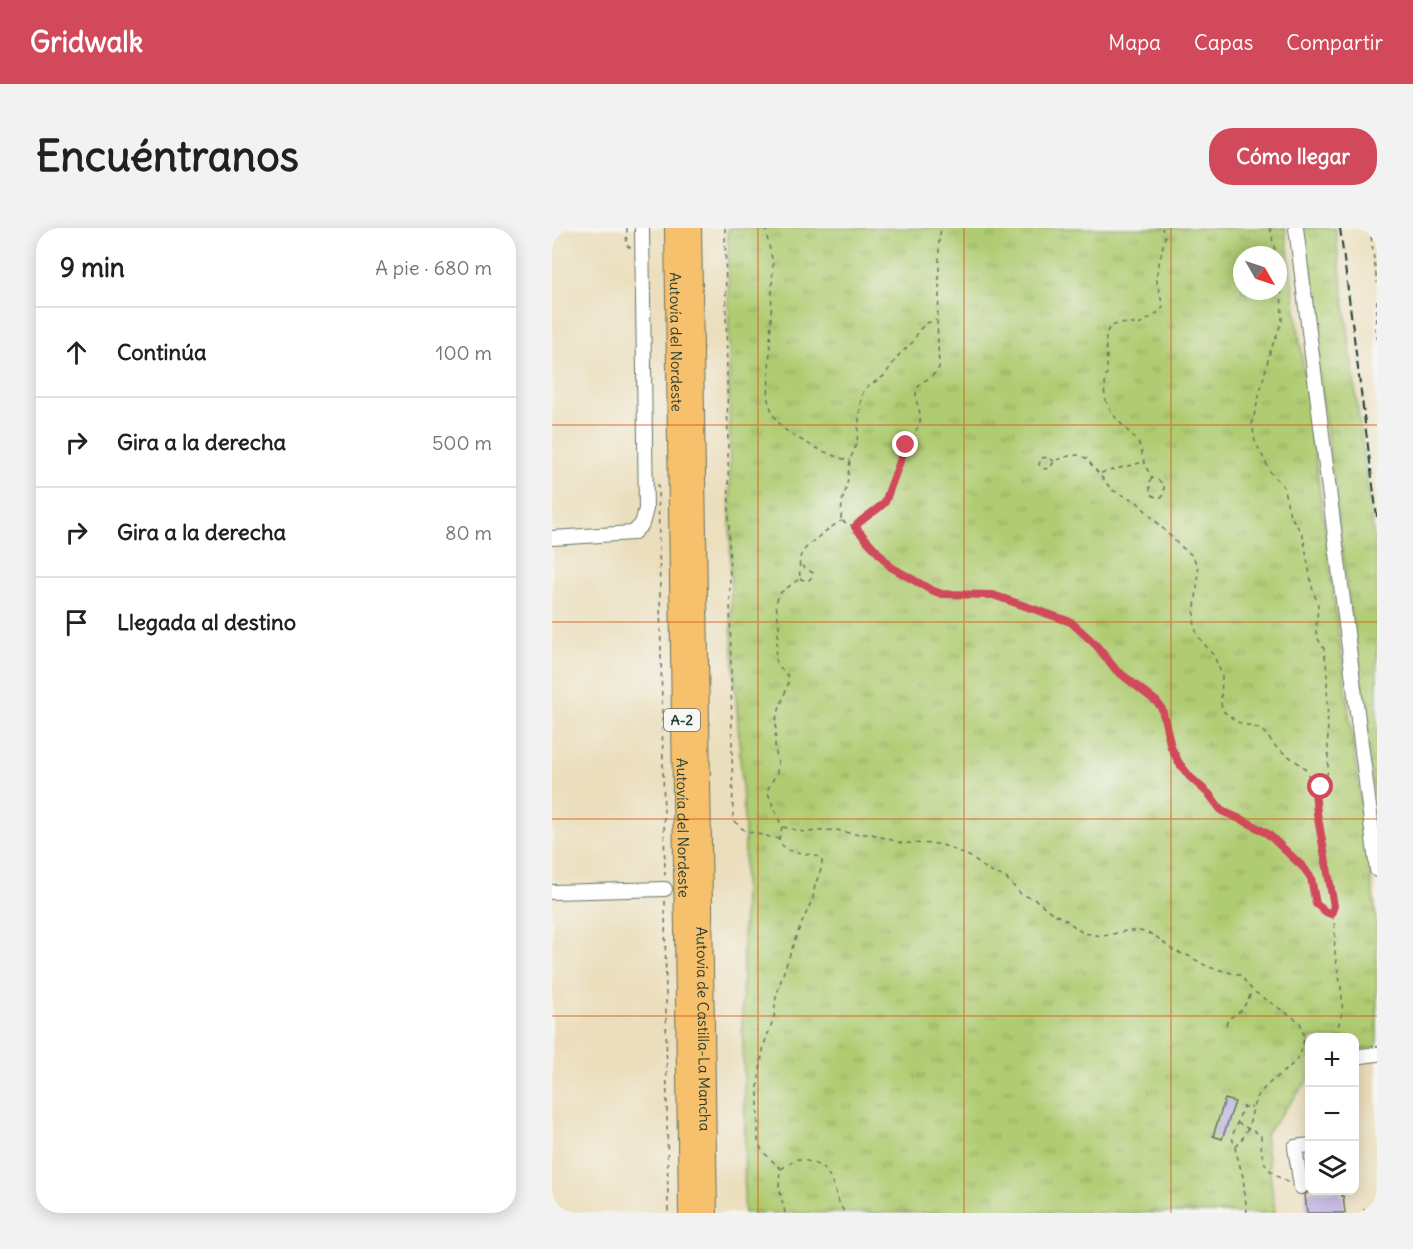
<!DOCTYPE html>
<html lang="es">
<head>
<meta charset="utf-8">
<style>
	body { margin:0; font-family:Delius,sans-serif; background:#f2f2f2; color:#202124 }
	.controls { position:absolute; right:18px; bottom:18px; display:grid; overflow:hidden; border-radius:12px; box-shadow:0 3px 15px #0003 }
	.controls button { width:54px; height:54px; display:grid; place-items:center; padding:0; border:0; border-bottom:2px solid #e0e0e0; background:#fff; color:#202124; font:30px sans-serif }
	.compass { position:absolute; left:681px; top:18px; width:54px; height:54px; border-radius:50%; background:#fff; box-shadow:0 3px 15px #0003; rotate:129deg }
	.stop { position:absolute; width:18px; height:18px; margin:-14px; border:4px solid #d1495b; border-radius:50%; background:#fff }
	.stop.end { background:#d1495b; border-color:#fff; box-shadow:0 2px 6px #0008 }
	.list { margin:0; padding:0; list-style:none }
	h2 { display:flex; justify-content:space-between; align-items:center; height:78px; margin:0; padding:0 24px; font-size:26px }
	h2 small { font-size:20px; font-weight:400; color:#757577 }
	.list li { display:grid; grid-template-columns:39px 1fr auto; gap:18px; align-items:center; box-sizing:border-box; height:90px; padding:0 24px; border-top:2px solid #e0e0e0 }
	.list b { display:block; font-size:22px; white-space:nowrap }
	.list em { font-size:20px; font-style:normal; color:#757577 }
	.icon { flex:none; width:33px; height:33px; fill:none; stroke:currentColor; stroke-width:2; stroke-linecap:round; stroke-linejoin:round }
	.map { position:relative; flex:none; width:825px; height:985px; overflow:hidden; border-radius:24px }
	header { display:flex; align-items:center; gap:36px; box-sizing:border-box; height:84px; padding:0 30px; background:#d1495b; color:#fff }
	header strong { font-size:28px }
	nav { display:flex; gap:33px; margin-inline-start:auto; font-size:21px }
	.intro { display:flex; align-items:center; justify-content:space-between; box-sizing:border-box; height:144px; padding:0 36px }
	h1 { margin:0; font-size:42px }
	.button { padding:15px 27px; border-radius:24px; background:#d1495b; color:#fff; font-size:21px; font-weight:700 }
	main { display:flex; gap:36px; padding:0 36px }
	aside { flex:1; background:#fff; border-radius:24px; box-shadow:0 3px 15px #0003 }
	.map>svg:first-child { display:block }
</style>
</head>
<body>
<header>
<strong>Gridwalk</strong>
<nav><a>Mapa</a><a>Capas</a><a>Compartir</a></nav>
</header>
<div class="intro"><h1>Encuéntranos</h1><a class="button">Cómo llegar</a></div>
<main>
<aside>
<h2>9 min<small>A pie · 680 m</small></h2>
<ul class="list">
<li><svg class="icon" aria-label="ahead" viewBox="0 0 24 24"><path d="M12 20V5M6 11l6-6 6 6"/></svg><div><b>Continúa</b></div><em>100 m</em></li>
<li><svg class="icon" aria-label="right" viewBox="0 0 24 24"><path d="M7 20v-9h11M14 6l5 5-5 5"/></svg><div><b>Gira a la derecha</b></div><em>500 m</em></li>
<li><svg class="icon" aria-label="right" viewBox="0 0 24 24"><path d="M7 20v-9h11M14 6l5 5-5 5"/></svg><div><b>Gira a la derecha</b></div><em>80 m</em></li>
<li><svg class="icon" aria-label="arrive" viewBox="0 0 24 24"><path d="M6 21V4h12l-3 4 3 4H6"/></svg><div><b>Llegada al destino</b></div></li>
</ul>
</aside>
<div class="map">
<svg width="825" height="985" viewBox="0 0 825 985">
	<defs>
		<pattern id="grass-tufts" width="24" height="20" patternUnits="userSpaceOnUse" patternTransform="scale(1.5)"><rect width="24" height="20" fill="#b0cc72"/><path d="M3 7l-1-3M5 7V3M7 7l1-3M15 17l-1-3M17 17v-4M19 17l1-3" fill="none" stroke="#8fa75e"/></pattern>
	</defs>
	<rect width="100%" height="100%" fill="#f6f6f2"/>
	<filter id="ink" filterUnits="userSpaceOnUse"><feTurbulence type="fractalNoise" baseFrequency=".0167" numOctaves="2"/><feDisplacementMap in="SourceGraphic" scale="12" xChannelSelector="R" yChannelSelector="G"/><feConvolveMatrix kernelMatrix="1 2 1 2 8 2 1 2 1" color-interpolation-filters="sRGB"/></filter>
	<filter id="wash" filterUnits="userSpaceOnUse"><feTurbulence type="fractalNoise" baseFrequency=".008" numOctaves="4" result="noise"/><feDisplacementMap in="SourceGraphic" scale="24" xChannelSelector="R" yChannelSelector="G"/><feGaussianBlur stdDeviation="1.35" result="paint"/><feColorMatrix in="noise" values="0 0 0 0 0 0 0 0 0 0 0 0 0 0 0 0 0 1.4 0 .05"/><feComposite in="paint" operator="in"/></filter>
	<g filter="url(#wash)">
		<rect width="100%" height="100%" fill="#ebdebc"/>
		<!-- grass -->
		<g fill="url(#grass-tufts)" stroke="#688453" stroke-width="1.5" fill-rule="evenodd">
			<path d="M176 0H733L825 697V819L803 823 802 810H758L757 851 713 907 723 985H192L193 893 190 787 193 603 179 392ZM690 27H726V63H690Z"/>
			<path d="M748 0H783L825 335V586Z"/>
		</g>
		<g id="blocks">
			<!-- building -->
			<g fill="#b8a8e2">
				<path d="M673 871 683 874 670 911 661 908Z"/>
				<path d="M757 963H788L789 968H791L793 985H755L753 967Z"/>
			</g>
		</g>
	</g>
	<g filter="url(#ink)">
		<use href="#blocks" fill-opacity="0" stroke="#667564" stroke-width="1.5"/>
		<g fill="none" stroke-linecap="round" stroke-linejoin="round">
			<!-- minor casing -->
			<g stroke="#667564" stroke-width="16">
				<g id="minor">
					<path d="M744 0 825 642"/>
					<path d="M0 310 81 305 90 296 94 281 90 0"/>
					<path d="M0 664 113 661"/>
					<path d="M802 829 825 826"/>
					<path d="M749 959 743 919 758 917"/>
				</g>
			</g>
			<!-- highway casing -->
			<g stroke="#667564" stroke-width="22">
				<g id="highway">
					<path id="s1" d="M123 0 137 985"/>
					<path id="s2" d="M139 0 155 985"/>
				</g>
			</g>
			<!-- path -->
			<g stroke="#667564" stroke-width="1.5" stroke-dasharray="4.5 4.5" stroke-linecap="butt">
				<path d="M75 0 74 17 79 20"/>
				<path d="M173 0 181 592 193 603 227 611"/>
				<path d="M213 0 221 35 216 172C219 181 222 191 229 198 238 208 285 232 298 232"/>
				<path d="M718 0 724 27"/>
				<path d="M818 0 825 55"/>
				<path d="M726 35 729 49 730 93 718 124 700 196 703 213 719 245 731 258 738 287 751 307 760 359 766 377 764 403 765 409 772 421 775 443 776 525V543L773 552 764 562"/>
				<path d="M825 72 823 101 825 115"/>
				<path d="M502 233 496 229 489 230 487 237 493 241 499 239 502 233 517 228 526 227 534 230 560 262 584 273 627 317 641 328 647 343 642 389 643 399 645 407 662 428 670 447 669 476 671 483 685 494 705 500 712 504 725 520 752 539 758 550 763 563 765 585 782 678C779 687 782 692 783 701 783 709 782 717 783 724 786 755 800 782 779 810"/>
				<path d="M549 245 591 234"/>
				<path d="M600 250 597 255 599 266C604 270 607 271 612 267V257L605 251 600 250C598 245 593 239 592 234 589 225 590 219 584 212 574 200 561 190 555 175 550 164 554 155 555 143 556 113 542 89 587 97L608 83 611 79 604 49 613 9 610 0"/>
				<path d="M106 256 113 650"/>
				<path d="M289 291 290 274 295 258 298 232 305 214 309 170 312 161 332 148 347 127 361 114 367 102 375 95 384 92"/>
				<path d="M290 293 303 299 339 339 379 362 390 366 441 367 519 394 544 417 564 442 605 474 610 481 619 519 627 535 638 549 657 566 670 583 697 595 716 606 752 640 759 650 764 676 774 684 779 686"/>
				<path d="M303 299C312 288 324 284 333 274 340 256 346 233 354 217 359 209 366 202 368 193 370 182 361 173 365 162 369 151 383 150 387 139L385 92 387 73V13L389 0"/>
				<path d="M248 351 256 353 260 349 261 345 250 338"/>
				<path d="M231 599 252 604 284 602 302 606H320L349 615 388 616 417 628 439 644 453 649 469 666 484 672 500 685 514 692 531 705 551 708 574 703H588L602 707 622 723 637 728 656 739 688 747 701 763 748 794C763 837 724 841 706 868 700 878 700 889 696 899 693 907 689 913 684 919"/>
				<path d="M113 673 116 985"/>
				<path d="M674 797 676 791 690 782 700 764"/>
				<path d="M752 818H758"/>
				<path d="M685 895 708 906C711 912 708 919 710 926 712 941 725 949 737 955"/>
				<path d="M229 941 210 923 206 913V859L209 834 212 817 222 789 224 769 231 746 245 706 261 670 263 657 270 639V633L265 628 235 622 230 617 227 611 230 599 215 563 225 544 226 535 223 520 224 491 236 456V448L224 435 223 429 227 399 224 375 227 366 247 351C249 343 246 333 249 327 251 319 281 297 289 293"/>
				<path d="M812 981 813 985"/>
				<path d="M233 985C230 969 224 958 229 941L245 931C289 938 275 959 293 985"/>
				<path d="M695 985 691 949 680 909 691 879H700"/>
			</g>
			<!-- minor -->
			<use href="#minor" stroke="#fff" stroke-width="14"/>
			<!-- highway -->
			<use href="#highway" stroke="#f7c06c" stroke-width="20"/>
			<!-- rail -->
			<path stroke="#1f3d34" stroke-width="2" stroke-dasharray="9 4.5" stroke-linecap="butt" d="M788 0 825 289"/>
		</g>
	</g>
	<g fill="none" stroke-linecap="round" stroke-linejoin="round" filter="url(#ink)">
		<!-- route -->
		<path stroke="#d1495b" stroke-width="8" d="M354 217 333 274C324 284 312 288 303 299L339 339 379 362 390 366 441 367 519 394 544 417 564 442 605 474 610 481 619 519 627 535 638 549 657 566 670 583 697 595 716 606 752 640 759 650 764 676 774 684 779 686 782 678 765 585 763 563 769 559"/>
	</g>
	<!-- grid -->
	<path fill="none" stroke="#d45610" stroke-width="1.5" stroke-opacity="0.55" d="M206 0V985M412 0V985M619 0V985M0 197H825M0 394H825M0 591H825M0 788H825"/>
	<g text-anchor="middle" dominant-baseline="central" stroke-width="5" stroke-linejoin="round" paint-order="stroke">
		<!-- shield labels -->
		<rect fill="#f6f6f2" stroke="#60746d" stroke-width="1.5" x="112" y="481" width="36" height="22" rx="4.5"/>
		<g font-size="14" font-weight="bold" fill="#1f3d34">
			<text x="130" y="492">A-2</text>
		</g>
		<!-- street labels -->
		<g font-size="15" fill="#1f3d34" stroke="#f6f6f2">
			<text stroke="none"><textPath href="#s1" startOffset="114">Autovía del Nordeste</textPath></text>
			<text stroke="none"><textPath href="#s1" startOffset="600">Autovía del Nordeste</textPath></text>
			<text stroke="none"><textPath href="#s2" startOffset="801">Autovía de Castilla-La Mancha</textPath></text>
		</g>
	</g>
</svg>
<div class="controls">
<button>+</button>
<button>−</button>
<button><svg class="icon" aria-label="layers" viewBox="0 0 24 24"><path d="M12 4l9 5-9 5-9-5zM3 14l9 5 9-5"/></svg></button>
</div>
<svg class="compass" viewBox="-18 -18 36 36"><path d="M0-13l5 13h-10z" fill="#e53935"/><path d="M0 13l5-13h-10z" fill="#757577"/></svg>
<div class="stop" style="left:769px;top:559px"></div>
<div class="stop end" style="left:354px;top:217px"></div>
</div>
</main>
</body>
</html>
